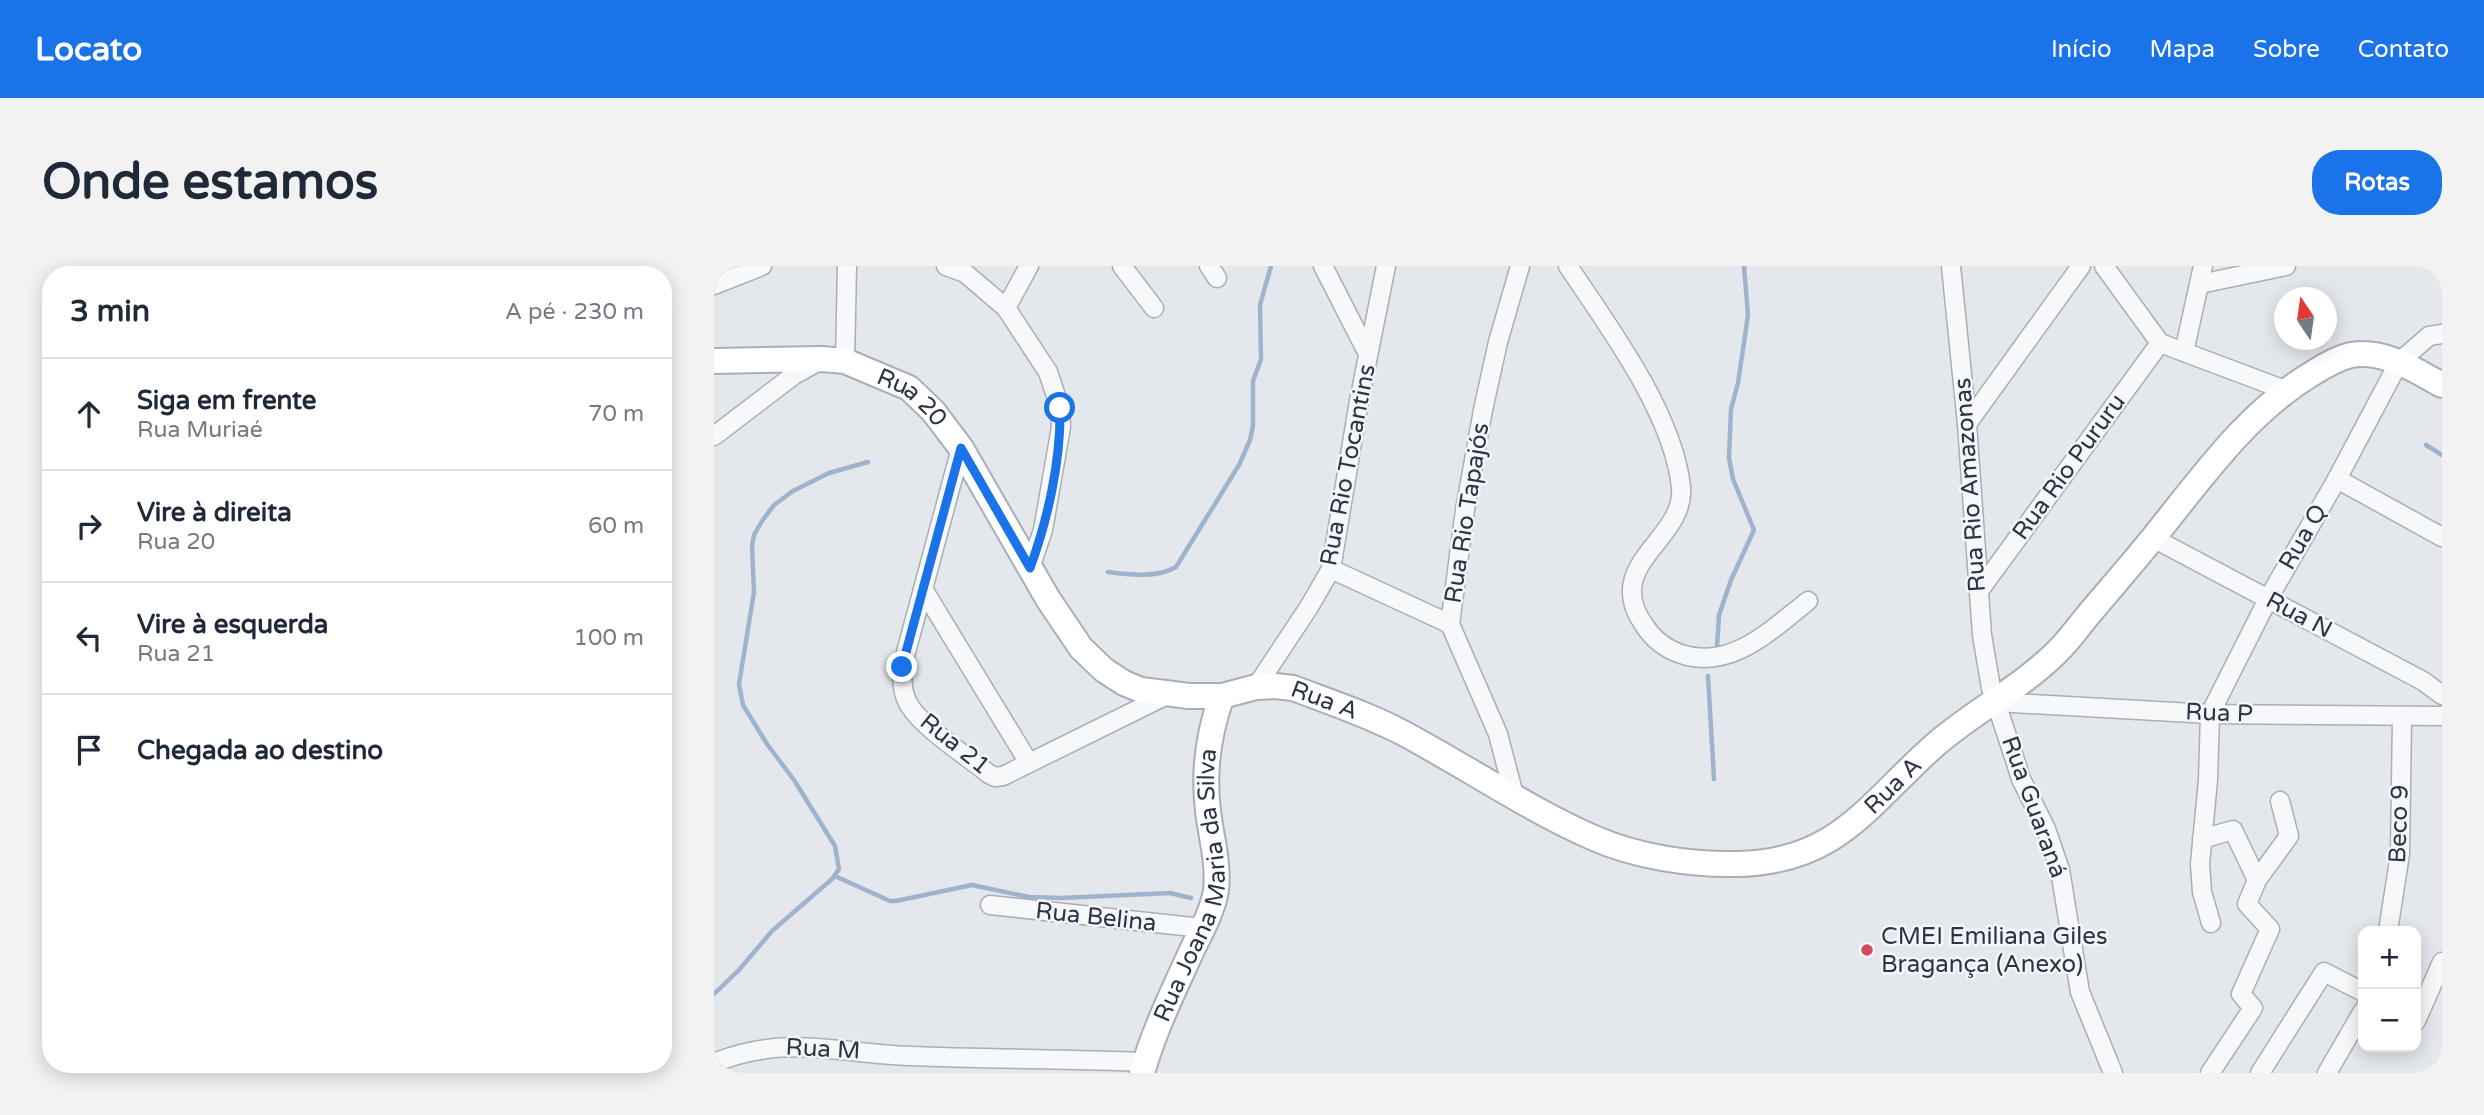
<!DOCTYPE html>
<html lang="pt">
<head>
<meta charset="utf-8">
<style>
	body { margin:0; font-family:"Varela Round",sans-serif; background:#f2f2f3; color:#1f2937 }
	.controls { position:absolute; right:21px; bottom:21px; display:grid; overflow:hidden; border-radius:14px; box-shadow:0 4px 18px #0003 }
	.controls button { width:63px; height:63px; display:grid; place-items:center; padding:0; border:0; border-bottom:2px solid #e0e1e3; background:#fff; color:#1f2937; font:35px sans-serif }
	.compass { position:absolute; left:1560px; top:21px; width:63px; height:63px; border-radius:50%; background:#fff; box-shadow:0 4px 18px #0003; rotate:347deg }
	.stop { position:absolute; width:21px; height:21px; margin:-16px; border:5px solid #1a73e8; border-radius:50%; background:#fff }
	.stop.end { background:#1a73e8; border-color:#fff; box-shadow:0 2px 7px #0008 }
	.list { margin:0; padding:0; list-style:none }
	h2 { display:flex; justify-content:space-between; align-items:center; height:91px; margin:0; padding:0 28px; font-size:30px }
	h2 small { font-size:23px; font-weight:400; color:#747a83 }
	.list li { display:grid; grid-template-columns:46px 1fr auto; gap:21px; align-items:center; box-sizing:border-box; height:112px; padding:0 28px; border-top:2px solid #e0e1e3 }
	.list b { display:block; font-size:26px; white-space:nowrap }
	.list p { margin:0; font-size:23px; white-space:nowrap; color:#747a83 }
	.list em { font-size:23px; font-style:normal; color:#747a83 }
	.icon { flex:none; width:38px; height:38px; fill:none; stroke:currentColor; stroke-width:2; stroke-linecap:round; stroke-linejoin:round }
	.map { position:relative; flex:none; width:1728px; height:807px; overflow:hidden; border-radius:28px }
	header { display:flex; align-items:center; gap:42px; box-sizing:border-box; height:98px; padding:0 35px; background:#1a73e8; color:#fff }
	header strong { font-size:33px }
	nav { display:flex; gap:38px; margin-inline-start:auto; font-size:24px }
	.intro { display:flex; align-items:center; justify-content:space-between; box-sizing:border-box; height:168px; padding:0 42px }
	h1 { margin:0; font-size:49px }
	.button { padding:18px 32px; border-radius:28px; background:#1a73e8; color:#fff; font-size:24px; font-weight:700 }
	main { display:flex; gap:42px; padding:0 42px }
	aside { flex:1; background:#fff; border-radius:28px; box-shadow:0 4px 18px #0003 }
	.map>svg:first-child { display:block }
</style>
</head>
<body>
<header>
<strong>Locato</strong>
<nav><a>Início</a><a>Mapa</a><a>Sobre</a><a>Contato</a></nav>
</header>
<div class="intro"><h1>Onde estamos</h1><a class="button">Rotas</a></div>
<main>
<aside>
<h2>3 min<small>A pé · 230 m</small></h2>
<ul class="list">
<li><svg class="icon" aria-label="ahead" viewBox="0 0 24 24"><path d="M12 20V5M6 11l6-6 6 6"/></svg><div><b>Siga em frente</b><p>Rua Muriaé</p></div><em>70 m</em></li>
<li><svg class="icon" aria-label="right" viewBox="0 0 24 24"><path d="M7 20v-9h11M14 6l5 5-5 5"/></svg><div><b>Vire à direita</b><p>Rua 20</p></div><em>60 m</em></li>
<li><svg class="icon" aria-label="left" viewBox="0 0 24 24"><path d="M17 20v-9H6M10 6l-5 5 5 5"/></svg><div><b>Vire à esquerda</b><p>Rua 21</p></div><em>100 m</em></li>
<li><svg class="icon" aria-label="arrive" viewBox="0 0 24 24"><path d="M6 21V4h12l-3 4 3 4H6"/></svg><div><b>Chegada ao destino</b></div></li>
</ul>
</aside>
<div class="map">
<svg width="1728" height="807" viewBox="0 0 1728 807">
	<rect width="100%" height="100%" fill="#e4e7ec"/>
	<g fill="none" stroke-linecap="round" stroke-linejoin="round">
		<!-- stream -->
		<g stroke="#9fb4cc" stroke-width="4.5">
			<path d="M1712 179 1728 189"/>
			<path d="M394 306C415 309 444 312 462 301L525 199 536 174 539 160V115L547 93 546 39 557 0"/>
			<path d="M1003 381 1005 349 1017 314 1040 264 1019 213 1015 192 1017 143 1024 117 1034 49 1030 0"/>
			<path d="M994 410 1000 513"/>
			<path d="M121 610 176 635H182L258 619 315 631 347 632 456 627 477 632"/>
			<path d="M0 728 25 704 58 665 118 613 125 603 121 580 80 514 53 478 29 439 25 418 40 326 38 280 40 269 48 255 60 239 79 225 115 207 154 196"/>
		</g>
		<!-- street casing -->
		<g stroke="#a9aeb7" stroke-width="21">
			<g id="street">
				<path d="M232 0 251 7 292 42 334 106 346 142 347 161 329 264 316 302"/>
				<path d="M408 0 440 42"/>
				<path d="M495 0 503 12"/>
				<path d="M609 0 654 88"/>
				<path d="M854 0C895 61 959 147 967 221 972 274 887 298 930 359 939 373 952 383 967 388 1017 405 1058 363 1094 335"/>
				<path d="M1237 0 1253 158 1268 369 1277 422 1301 494 1307 513 1332 563 1346 604 1366 726 1399 807"/>
				<path d="M1390 0 1446 77 1571 124"/>
				<path d="M1486 18 1572 0"/>
				<path d="M0 19 48 0"/>
				<path d="M292 42 315 0"/>
				<path d="M1470 86 1489 0"/>
				<path d="M131 95 133 0"/>
				<path d="M1253 158 1367 0"/>
				<path d="M0 170 80 109 105 95"/>
				<path d="M247 182 188 401C188 414 188 427 195 439 209 462 253 490 275 508L281 511 289 510 453 429"/>
				<path d="M1623 213 1728 271"/>
				<path d="M1439 272 1709 415 1728 429"/>
				<path d="M617 303 736 358"/>
				<path d="M209 323 315 497"/>
				<path d="M1265 325 1446 77"/>
				<path d="M542 421 595 341 617 303 645 135 672 0"/>
				<path d="M1281 436 1496 448 1728 450"/>
				<path d="M800 529 784 468 736 358 751 244 769 144 784 76 806 0"/>
				<path d="M1488 573 1519 564 1543 614"/>
				<path d="M276 639 488 662"/>
				<path d="M1497 657 1488 626 1486 598 1494 514 1496 448 1554 333 1623 213 1685 96 1715 70 1728 68"/>
				<path d="M1674 665 1686 588 1688 451"/>
				<path d="M1702 755 1728 696"/>
				<path d="M0 797C70 768 124 787 195 790 274 793 352 793 431 796"/>
				<path d="M1496 807 1539 742 1527 728 1556 663 1533 638 1543 614 1575 570 1566 535"/>
				<path d="M1546 807 1610 706 1649 726"/>
				<path d="M1613 807 1649 745"/>
			</g>
		</g>
		<!-- secondary casing -->
		<g stroke="#a9aeb7" stroke-width="28">
			<g id="secondary">
				<path id="s1" d="M0 95 108 93 131 95 195 122 219 145 247 182 334 333 367 382 390 404 410 417 427 424 475 430H508L542 421 561 420 579 422C616 436 655 449 689 467 753 501 814 543 880 572 923 591 977 599 1024 598 1124 596 1154 538 1221 479 1260 445 1307 422 1344 385 1355 374 1365 360 1375 348 1396 323 1418 298 1439 272 1487 213 1532 147 1599 107 1610 100 1624 92 1637 89 1670 83 1700 104 1728 119"/>
				<path id="s2" d="M428 807C440 764 460 724 478 684 487 666 499 644 502 624 505 598 497 570 494 545 489 504 494 468 508 430"/>
			</g>
		</g>
		<!-- street -->
		<use href="#street" stroke="#f7f8fa" stroke-width="18"/>
		<!-- secondary -->
		<use href="#secondary" stroke="#fff" stroke-width="24"/>
	</g>
	<g fill="none" stroke-linecap="round" stroke-linejoin="round">
		<!-- route -->
		<path stroke="#1a73e8" stroke-width="9" d="M188 401 247 182 316 302C334 253 347 194 346 142"/>
	</g>
	<!-- markers -->
	<circle fill="#d1495b" stroke="#f4f6f9" stroke-width="2.5" cx="1153" cy="684" r="7"/>
	<g text-anchor="middle" dominant-baseline="central" stroke-width="5" stroke-linejoin="round" paint-order="stroke">
		<!-- street labels -->
		<g font-size="24" fill="#2b3445" stroke="#f4f6f9">
			<text stroke="none"><textPath href="#s1" startOffset="208">Rua 20</textPath></text>
			<text transform="translate(634 199) rotate(-79)">Rua Rio Tocantins</text>
			<text transform="translate(1355 201) rotate(-54)">Rua Rio Pururu</text>
			<text transform="translate(1256 219) rotate(-94)">Rua Rio Amazonas</text>
			<text transform="translate(753 247) rotate(-81)">Rua Rio Tapajós</text>
			<text transform="translate(1589 271) rotate(-60)">Rua Q</text>
			<text transform="translate(1585 349) rotate(28)">Rua N</text>
			<text stroke="none"><textPath href="#s1" startOffset="775">Rua A</textPath></text>
			<text transform="translate(1505 447) rotate(2)">Rua P</text>
			<text transform="translate(241 478) rotate(39)">Rua 21</text>
			<text stroke="none"><textPath href="#s1" startOffset="1405">Rua A</textPath></text>
			<text transform="translate(1320 541) rotate(70)">Rua Guaraná</text>
			<text transform="translate(1685 558) rotate(-88)">Beco 9</text>
			<text stroke="none"><textPath href="#s2" startOffset="198">Rua Joana Maria da Silva</textPath></text>
			<text transform="translate(382 651) rotate(6)">Rua Belina</text>
			<text transform="translate(109 783) rotate(3)">Rua M</text>
		</g>
		<!-- poi labels -->
		<g font-size="24" fill="#2b3445" stroke="#f4f6f9" text-anchor="start">
			<text x="1167" y="670">CMEI Emiliana Giles<tspan x="1167" dy="28">Bragança (Anexo)</tspan></text>
		</g>
	</g>
</svg>
<div class="controls">
<button>+</button>
<button>−</button>
</div>
<svg class="compass" viewBox="-18 -18 36 36"><path d="M0-13l5 13h-10z" fill="#e53935"/><path d="M0 13l5-13h-10z" fill="#747a83"/></svg>
<div class="stop" style="left:346px;top:142px"></div>
<div class="stop end" style="left:188px;top:401px"></div>
</div>
</main>
</body>
</html>
